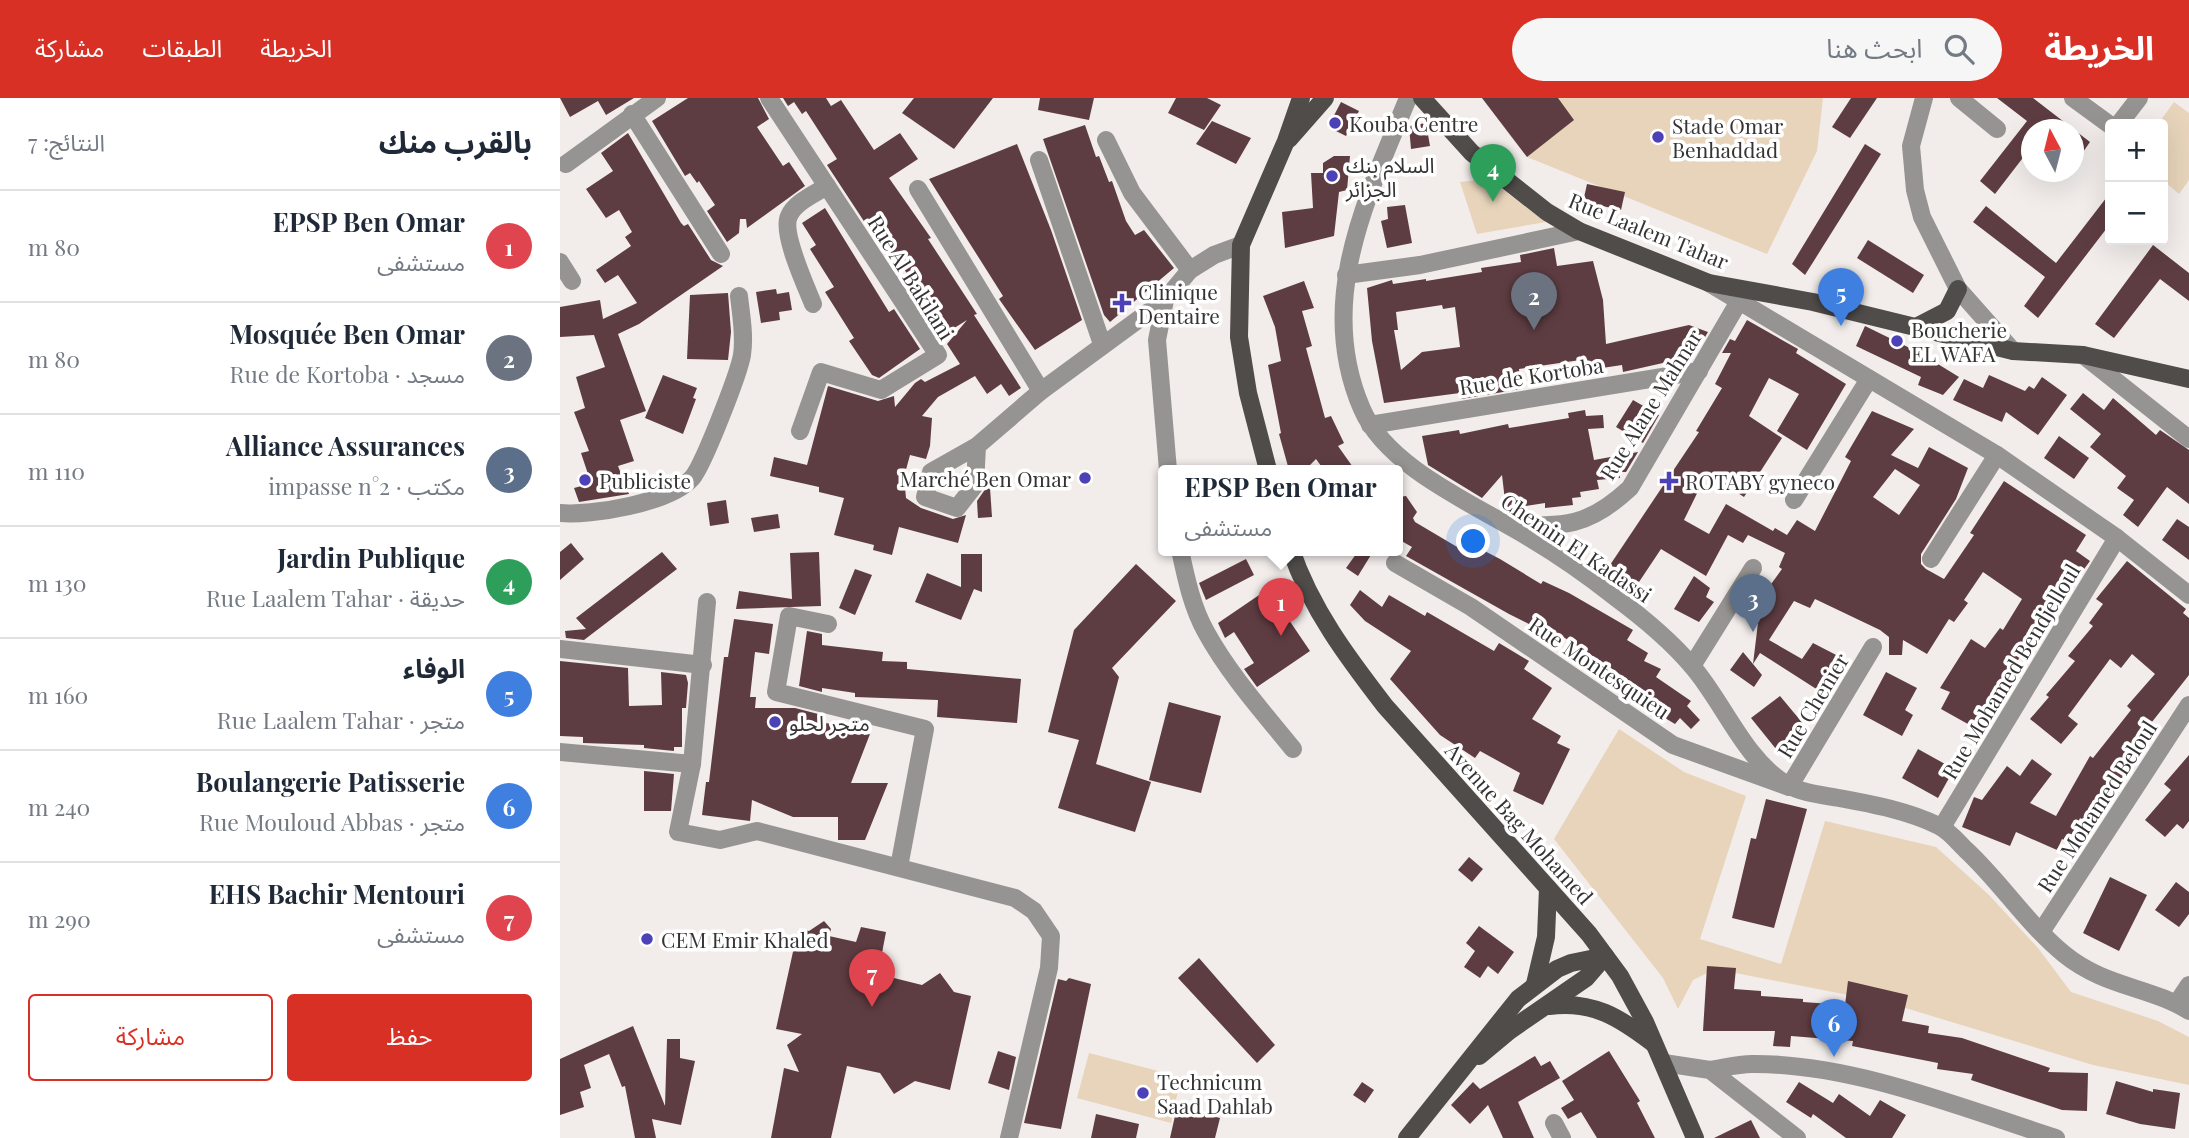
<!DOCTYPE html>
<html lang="ar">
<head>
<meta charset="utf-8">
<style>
	body { margin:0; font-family:"Playfair Display","Noto Sans Arabic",serif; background:#f6f6f7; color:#1f2937; direction:rtl }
	.controls { position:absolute; right:21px; top:21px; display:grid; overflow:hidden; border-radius:7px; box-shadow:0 7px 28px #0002 }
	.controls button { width:63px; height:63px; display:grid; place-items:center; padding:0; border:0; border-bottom:2px solid #e0e1e3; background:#fff; color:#1f2937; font:35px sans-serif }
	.compass { position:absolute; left:1461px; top:21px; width:63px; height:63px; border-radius:50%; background:#fff; box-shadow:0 7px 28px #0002; rotate:353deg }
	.you { position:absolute; left:914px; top:444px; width:24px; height:24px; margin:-18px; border:5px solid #fff; border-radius:50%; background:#1a73e8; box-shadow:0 0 0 10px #1a73e833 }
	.badge { display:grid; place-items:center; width:46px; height:46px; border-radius:50%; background:#d93025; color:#fff; font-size:23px; font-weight:700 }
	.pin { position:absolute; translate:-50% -58px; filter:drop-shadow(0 2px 4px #0008) }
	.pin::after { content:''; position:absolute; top:37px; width:24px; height:21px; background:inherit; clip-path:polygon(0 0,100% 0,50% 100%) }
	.popup { position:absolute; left:598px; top:367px; width:245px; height:91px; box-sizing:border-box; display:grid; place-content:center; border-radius:7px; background:#fff; filter:drop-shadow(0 2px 5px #0005); font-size:23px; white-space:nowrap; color:#747a83 }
	.popup b { font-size:26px; color:#1f2937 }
	.popup::after { content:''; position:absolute; left:50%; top:100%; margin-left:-14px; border:14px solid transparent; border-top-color:#fff }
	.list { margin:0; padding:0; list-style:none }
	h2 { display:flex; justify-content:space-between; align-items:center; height:91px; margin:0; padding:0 28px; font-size:30px }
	h2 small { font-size:23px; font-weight:400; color:#747a83 }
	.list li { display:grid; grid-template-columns:46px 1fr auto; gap:21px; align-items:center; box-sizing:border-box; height:112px; padding:0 28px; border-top:2px solid #e0e1e3 }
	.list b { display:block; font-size:26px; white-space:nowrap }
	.list p { margin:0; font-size:23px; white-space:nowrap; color:#747a83 }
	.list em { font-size:23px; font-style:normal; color:#747a83 }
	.actions { display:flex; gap:14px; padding:21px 28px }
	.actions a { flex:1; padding:16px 0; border:2px solid #d93025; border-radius:7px; text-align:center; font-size:24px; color:#d93025 }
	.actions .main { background:#d93025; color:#fff }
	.icon { flex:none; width:38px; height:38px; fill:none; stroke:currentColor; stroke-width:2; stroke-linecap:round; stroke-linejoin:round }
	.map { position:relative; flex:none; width:1629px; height:1040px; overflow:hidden; direction:ltr }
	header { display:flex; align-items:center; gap:42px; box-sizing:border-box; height:98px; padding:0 35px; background:#d93025; color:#fff }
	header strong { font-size:33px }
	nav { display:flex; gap:38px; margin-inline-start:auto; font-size:24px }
	.search { width:490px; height:63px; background:#f6f6f7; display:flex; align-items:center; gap:18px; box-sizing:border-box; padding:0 24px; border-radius:38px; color:#747a83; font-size:26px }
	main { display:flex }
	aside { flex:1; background:#fff }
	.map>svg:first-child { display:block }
</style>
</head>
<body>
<header>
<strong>الخريطة</strong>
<div class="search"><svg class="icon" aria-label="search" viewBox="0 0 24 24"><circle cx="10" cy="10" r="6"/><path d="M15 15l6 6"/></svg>ابحث هنا</div>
<nav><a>الخريطة</a><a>الطبقات</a><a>مشاركة</a></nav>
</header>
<main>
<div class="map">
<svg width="1629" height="1040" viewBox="0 0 1629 1040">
	<rect width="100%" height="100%" fill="#f2edeb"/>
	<!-- green -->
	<g fill="#e7d4bb">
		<path d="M922 0H1263L1257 53 1207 156 967 59Z"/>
		<path d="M1614 4 1629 15V82L1619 96 1603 82V26H1598Z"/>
		<path d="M929 81 986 124 917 136 900 84Z"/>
		<path d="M1059 631 1124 674 1186 698 1140 841 1221 866 1265 723 1376 749 1429 797 1478 850 1511 894 1598 923 1629 939V987L1533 967 1329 905 1155 871 1133 882 1118 911 1103 880 994 741Z"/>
		<path d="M529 955 621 979 611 1025 517 1000Z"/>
	</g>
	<!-- building -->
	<g fill="#5e3d42" fill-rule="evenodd">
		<path d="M0 0H74L46 17 38 3 10 19Z"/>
		<path d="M128 0H198L209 21 197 29 223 68 229 64 245 88 187 130 186 121H180L179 135 167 144 147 113 155 107 139 83 137 85 130 75 125 78 92 23Z"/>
		<path d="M223 0H266L271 8 281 2 314 52 340 35 358 61 329 80 371 140 368 141 417 216 414 217 461 290 449 298 441 286 427 296 415 278 378 299 362 318 372 320 370 348 366 361 350 357 344 379 346 400 361 410 393 421 406 417 398 445 339 429 332 457 313 452 314 447 274 437 284 400 259 394V389L210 378 214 359 247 367 268 288 318 303 334 298 335 309 355 285 361 281 365 284 400 266 387 246 407 222 380 239 353 199 360 195 342 168 336 172 267 67 277 61 246 13 242 16 234 4 228 8Z"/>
		<path d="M354 0H433L394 51 342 15Z"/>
		<path d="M480 0H534L529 22 478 12Z"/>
		<path d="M616 0H647L661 7 644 32 608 15Z"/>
		<path d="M922 0H998L1014 22 967 59Z"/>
		<path d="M1291 0H1317L1290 40 1272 29Z"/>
		<path d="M1437 0H1473L1530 44 1514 67V32H1472V48L1435 96 1420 83 1467 23Z"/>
		<path d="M781 4 799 13 786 38 768 29Z"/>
		<path d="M652 23 691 40 676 66 636 46Z"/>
		<path d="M866 25 870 48 851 51 849 28Z"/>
		<path d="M525 27 536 59 539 58 549 84 552 83 566 123 575 137 584 132 614 170 550 224 544 217 483 41Z"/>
		<path d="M68 35 121 125 124 128 128 126 151 162 163 168 79 226 58 236 86 313 60 322 74 363 58 368 69 396 19 404 14 390 25 387 24 380 29 379 21 355 29 353 14 314 25 310 16 279 45 269 34 237 0 239V209L40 202 43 221 77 205 58 177 45 185 36 172 71 148 65 139 72 134 59 112 46 120 26 91 53 73 41 55Z"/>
		<path d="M457 46 491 132 522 222 475 252 439 201 443 198 369 81Z"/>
		<path d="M1305 46 1321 56 1245 177 1232 166Z"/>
		<path d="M774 58H790L787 92 779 94 774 138 725 150 722 114 753 110 751 75H763V65Z"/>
		<path d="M1027 86 1065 94 1061 112 1023 104Z"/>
		<path d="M1550 95V126L1478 220 1464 208 1485 179 1413 124 1426 108 1496 165Z"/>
		<path d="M845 107 852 145 827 150 821 123 828 121 827 109Z"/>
		<path d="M265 110 329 214 334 211 360 251 319 280 312 277 289 243 294 240 265 194 274 189 250 151 256 147 242 125Z"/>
		<path d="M1308 142 1364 177 1353 195 1297 160Z"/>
		<path d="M1593 147 1629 175V203L1600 181 1554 240 1535 226Z"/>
		<path d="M994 150 997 168 1033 163 1043 202 1046 246 1129 227 1148 234 1134 258 1063 274 1062 267 1029 272 1027 261 959 271 961 291 901 301 900 295 824 305 812 243 807 190 832 182 833 186 866 181V183L922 174 921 170 961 164 960 157ZM882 207 883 211 895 209 900 249 862 254 841 272 834 232H838L836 214Z"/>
		<path d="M744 183 754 210 742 213 752 248 746 250 765 320 771 318 784 345 778 348 795 372H764L756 361 745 372H729L719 336 721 335 708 267 721 263 715 229 703 198Z"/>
		<path d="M216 191 217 196 229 194 232 212 219 214 220 222 201 225 196 194Z"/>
		<path d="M168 195 171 234 168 262 127 261 130 197Z"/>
		<path d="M1187 222 1238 251 1236 255 1286 286 1247 352 1217 333 1239 296 1209 280 1189 318 1222 340 1184 399 1147 375 1124 422 1149 436 1166 406 1213 433 1215 430 1227 437 1237 422 1255 433 1291 363 1285 359 1312 313 1354 331 1331 357 1358 370 1369 349 1408 370 1396 401 1361 456V466L1366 471 1384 481 1414 437 1410 435 1444 383 1526 437 1516 453 1530 463 1502 501 1498 499 1446 581 1448 582 1431 609 1437 612 1424 635 1381 611 1390 594 1380 590 1411 541 1425 550 1440 530 1443 532 1462 501 1423 474 1404 502 1408 505 1394 524 1389 521 1367 556 1343 542 1342 557H1329V539L1320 532 1255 501 1250 510 1234 503 1209 542 1242 561 1253 545 1282 560 1268 591 1261 594 1200 555 1193 566 1202 577 1194 589 1170 572 1183 554 1193 566 1201 500 1222 471 1219 469 1225 455 1188 437 1183 445 1168 437 1146 478 1101 451 1077 487 1048 470 1139 334 1136 333 1162 290 1155 286 1171 255H1162L1170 241 1175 243ZM1335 371 1360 387 1339 417 1313 399Z"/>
		<path d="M1305 228 1360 255 1399 279 1383 297 1358 287 1361 279 1296 248Z"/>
		<path d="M103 277 137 290 133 300 136 301 123 336 85 320Z"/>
		<path d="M1429 277 1465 293 1469 288 1474 291 1482 279 1507 297 1478 337 1446 314 1442 324 1393 302 1404 281 1423 290Z"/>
		<path d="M1523 295 1544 312 1553 300 1596 337 1600 332 1629 352V406L1607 389 1578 429 1563 417 1574 402 1557 390 1566 378 1530 349 1541 336 1510 311Z"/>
		<path d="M1073 302 1099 317 1083 345 1056 329Z"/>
		<path d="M1025 312 1026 318 1043 317 1044 330 1028 331 1034 362 1078 354 1066 374H1059L1060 380 1037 382 1039 391 1020 394 1021 399 1012 400 1013 407 985 410V405L946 411 942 377 922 400 868 367 862 338 899 332 900 336 948 326 949 330 1009 320 1008 315Z"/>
		<path d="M1499 338 1529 360 1514 381 1484 360Z"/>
		<path d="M426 390H430L432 419 418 420 417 403Z"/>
		<path d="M846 398 857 414 853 420 855 424 909 456 915 448 940 461 981 486 983 483 1009 495 1073 532 1067 542 1088 555 1084 563 1101 571 1096 579 1131 603 1127 608 1140 622 1131 631 1120 620 1115 626 1083 607 1090 597 1039 562 994 533 991 537 949 516 846 458 852 449 838 441V399Z"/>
		<path d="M166 402 169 425 150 428 147 405Z"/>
		<path d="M218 416 220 430 194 434 191 420Z"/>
		<path d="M1617 421 1629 429V462L1602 442Z"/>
		<path d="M11 445 24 461 0 482V454Z"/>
		<path d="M799 452H814L798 478 786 470Z"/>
		<path d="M102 454 117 471 24 542 6 540 5 533 26 531 16 520Z"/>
		<path d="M259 454 261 508 176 511 179 493 232 501 230 455Z"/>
		<path d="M401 456H422V494L414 491 401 522 355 504 367 475 401 489Z"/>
		<path d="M686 461 694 477 646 502 639 485Z"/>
		<path d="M1567 463 1626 511 1623 515 1629 520V577L1588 629 1592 632 1564 667 1568 671 1532 727 1520 720 1509 744 1502 741 1497 752 1456 734 1450 748 1402 729 1414 699 1422 702 1447 668 1460 678 1472 661 1492 676 1470 705 1496 718 1530 658 1533 660 1571 612 1567 608 1595 576 1572 556 1561 570 1550 561 1508 618 1518 626 1501 646 1470 621 1489 599 1486 597 1515 563 1508 558 1533 528 1529 525 1543 506 1536 501Z"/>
		<path d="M576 466 616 503 552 570 559 579 536 666 591 684 575 734 498 710 519 642 488 634 514 532Z"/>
		<path d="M295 471 312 477 295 517 279 510Z"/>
		<path d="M1134 478 1150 490 1146 499 1154 504 1139 524 1114 511Z"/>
		<path d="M708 491 750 553 697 589 684 571 694 565 674 534 665 540 658 525Z"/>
		<path d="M800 492 822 509 829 497 865 518 867 514 934 553 939 545 969 563 964 571 992 590 972 621 1001 638 997 645 1010 651 983 707 953 693 960 675 920 653 915 660 880 637 830 581 851 553 805 523 790 507Z"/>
		<path d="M174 521 213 526 209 556 195 554 190 599H196L195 610H235L262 617V625L305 628 304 637 310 636 291 685H328L305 742H278V719H233L192 702 190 723 142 717 146 684H149L164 559H168Z"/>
		<path d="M247 533 262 536V547L323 554 322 563 347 564V571L461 581 457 625 377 619 378 602 295 599V595L262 590V594L239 588Z"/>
		<path d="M0 563 68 570 69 608 102 607 101 574 126 577 128 585 126 610H122V649H114V653L84 650V647L23 645V639L0 638Z"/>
		<path d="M1326 574 1357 590 1345 612 1353 617 1342 638 1303 617Z"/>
		<path d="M1220 598 1245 628 1216 651 1191 620Z"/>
		<path d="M609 604 661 618 641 695 589 682Z"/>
		<path d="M1358 651 1394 671 1378 700 1342 680Z"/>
		<path d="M1629 657V723L1623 731 1617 726 1605 739 1585 722 1611 692 1604 686Z"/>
		<path d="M84 673 114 676 111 713H84Z"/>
		<path d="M1206 701 1247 711 1214 830 1172 820 1191 740 1196 741Z"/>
		<path d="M909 759 923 771 912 784 898 772Z"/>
		<path d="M1550 779 1587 797 1559 853 1523 835Z"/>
		<path d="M1616 784 1629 794V816L1619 829 1595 812Z"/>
		<path d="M264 823 271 831 269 838 296 844 301 829 326 834 318 876 362 887 380 875 394 894 411 898 390 992 355 983 334 996 320 975 287 968 271 1040H211L224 970 239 974 227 947 242 936 216 931 238 831 249 833Z"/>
		<path d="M919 828 954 854 938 876 928 868 920 880 904 869 915 853 906 845Z"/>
		<path d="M639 860 715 947 697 965 618 880Z"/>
		<path d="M1147 868 1176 870 1174 891 1201 893V898L1243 901V904L1285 907 1288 883 1348 897 1342 923 1369 928 1368 935 1402 940 1490 970 1488 974 1528 975 1527 1013 1502 1012 1411 982 1413 976 1377 971 1378 965 1292 948 1293 943 1231 938 1230 949 1213 948 1215 933H1143Z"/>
		<path d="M509 880 531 886 501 1031 464 1025 498 881 506 883Z"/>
		<path d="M73 928 105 1008 107 941H120V960L135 963 121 1027 92 1021 96 1040H75L65 988 62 989 49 956 24 967 31 990 20 994 24 1009 0 1017V961Z"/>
		<path d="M438 953 456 959 449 992 428 985Z"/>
		<path d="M1049 953 1080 1003 1077 1005 1095 1040H1037L1021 1014 1008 1021 1001 1010 1014 1002 1002 983Z"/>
		<path d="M975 958 981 968 990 963 1000 980 958 1004 974 1040H943L928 1007 910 1026 891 1007 913 984 920 991Z"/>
		<path d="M1556 983 1593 994V991L1620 995 1615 1031 1580 1026 1546 1016Z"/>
		<path d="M802 984 814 992 805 1005 793 997Z"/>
		<path d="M1239 984 1273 1005 1279 996 1310 1018 1320 1002 1346 1017 1332 1040H1286L1253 1016 1251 1020 1226 1004Z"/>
		<path d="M617 1009 660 1020 655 1040H610Z"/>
		<path d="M536 1016 579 1026 576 1040H531Z"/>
		<path d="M1191 1022 1200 1040H1154Z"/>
	</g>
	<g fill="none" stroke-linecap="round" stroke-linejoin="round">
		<!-- minor -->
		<g stroke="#969493" stroke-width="18">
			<path d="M209 0 378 257 321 292 261 274 240 333"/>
			<path d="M848 0C807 100 755 203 802 311 826 367 907 403 958 433 991 452 1025 475 1055 499 1082 519 1110 542 1132 568 1164 605 1184 661 1226 686 1241 695 1263 697 1279 700 1312 706 1349 713 1379 728 1389 733 1397 743 1405 751 1440 783 1467 826 1504 856 1544 889 1591 889 1629 913"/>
			<path d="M1364 0 1351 48 1355 92 1362 119 1398 191 1453 253"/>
			<path d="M1399 0 1437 31"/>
			<path d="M1513 0 1550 27"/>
			<path d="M72 16 161 156"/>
			<path d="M1559 26 1579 0"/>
			<path d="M546 42 572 95 630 172"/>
			<path d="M479 62 542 246"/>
			<path d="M6 66 97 0"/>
			<path d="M358 91 481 293"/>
			<path d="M0 164 12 183"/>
			<path d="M786 177 860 167 1019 133"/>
			<path d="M1149 185 1437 357 1557 440 1629 497"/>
			<path d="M605 202 597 242 608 372"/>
			<path d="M253 206C246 188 221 135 229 118 235 104 255 96 267 88"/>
			<path d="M1523 257 1629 341"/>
			<path d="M810 327 1139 273"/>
			<path d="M417 348 415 387 397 410 365 399 371 374 417 348 481 293 605 202 630 172 654 157 681 147"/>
			<path d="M1234 402 1309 281"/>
			<path d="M0 415C31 418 110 405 132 380 143 368 179 275 182 257 185 237 181 217 179 198"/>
			<path d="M949 426C1005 429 1028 429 1070 390L1178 205"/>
			<path d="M620 452C626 480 632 509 646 534 669 576 703 614 733 651"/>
			<path d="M1371 461 1437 357"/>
			<path d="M835 465 911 509 1113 647 1229 689 1313 549"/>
			<path d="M147 504 132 666 118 734 160 742 197 733 455 800 474 813 491 838 489 870 449 1040"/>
			<path d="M268 526 229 518 216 594 365 631 339 769"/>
			<path d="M0 551 143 567"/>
			<path d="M1132 568 1193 470"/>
			<path d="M0 654 132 666"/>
			<path d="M1382 729 1557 440"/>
			<path d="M1481 834 1629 607"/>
			<path d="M1617 905 1629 887"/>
			<path d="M1104 965 1150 972 1237 1040"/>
			<path d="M1150 972C1163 970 1178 966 1192 966 1292 965 1402 1010 1496 1040"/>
			<path d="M994 1025 1002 1040"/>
		</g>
		<!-- major -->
		<g stroke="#4f4c4a" stroke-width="18">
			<path d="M862 0 912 55 987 114 1019 133 1149 185 1253 204 1453 253 1523 257 1629 281"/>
			<path d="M729 41 765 0"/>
			<path d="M1358 228 1387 213 1398 191"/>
			<path d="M708 372 688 295 679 239 681 147 726 43 741 0"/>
			<path d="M731 452C751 511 788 560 825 608L1029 836 1060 878 1085 924 1135 1040"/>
			<path d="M975 886 986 839 988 790"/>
			<path d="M989 908C1033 902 1060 920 1093 945"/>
			<path d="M919 958 949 933 1026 880 1045 858"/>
			<path d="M847 1040 958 901 997 871 1011 865 1045 858"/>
		</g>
	</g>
	<!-- markers -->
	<g fill="#4d41b8" stroke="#fff" stroke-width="2.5">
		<circle cx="775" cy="25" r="7"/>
		<circle cx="1098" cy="39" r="7"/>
		<circle cx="772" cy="78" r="7"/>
		<path d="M558.5 194.5h7v7h7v7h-7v7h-7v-7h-7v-7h7z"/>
		<circle cx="1337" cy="243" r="7"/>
		<circle cx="525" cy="380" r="7"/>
		<circle cx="25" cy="382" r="7"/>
		<path d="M1105.5 372.5h7v7h7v7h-7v7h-7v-7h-7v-7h7z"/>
		<circle cx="215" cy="624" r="7"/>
		<circle cx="87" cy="841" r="7"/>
		<circle cx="583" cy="995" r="7"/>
	</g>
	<g text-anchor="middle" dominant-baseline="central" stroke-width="7" stroke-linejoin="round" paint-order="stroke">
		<!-- poi labels -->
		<g font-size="21" fill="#353333" stroke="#fff" text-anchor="start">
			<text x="789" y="25">Kouba Centre</text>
			<text x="1112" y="27">Stade Omar<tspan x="1112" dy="24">Benhaddad</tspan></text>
			<text x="786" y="66">السلام بنك<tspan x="786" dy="24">الجزائر</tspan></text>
			<text x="578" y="193">Clinique<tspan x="578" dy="24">Dentaire</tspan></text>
			<text x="1351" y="231">Boucherie<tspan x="1351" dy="24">EL WAFA</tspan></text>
			<text x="511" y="380" text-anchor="end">Marché Ben Omar</text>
			<text x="39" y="382">Publiciste</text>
			<text x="1125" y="383">ROTABY gyneco</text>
			<text x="229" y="624">متجر لحلو</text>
			<text x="101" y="841">CEM Emir Khaled</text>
			<text x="597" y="983">Technicum<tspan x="597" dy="24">Saad Dahlab</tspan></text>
		</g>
		<!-- street labels -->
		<g font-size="21" fill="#353333" stroke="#fff">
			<text transform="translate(1089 132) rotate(22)">Rue Laalem Tahar</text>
			<text transform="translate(352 179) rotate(58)">Rue Al Bakilani</text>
			<text transform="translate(971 277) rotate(-9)">Rue de Kortoba</text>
			<text transform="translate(1090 306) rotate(-58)">Rue Alane Mahnar</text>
			<text transform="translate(1017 449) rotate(34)">Chemin El Kadassi</text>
			<text transform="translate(1040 569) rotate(34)">Rue Montesquieu</text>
			<text transform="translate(1450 573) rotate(-59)">Rue Mohamed Bendjelloul</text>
			<text transform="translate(1252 607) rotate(-59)">Rue Chenier</text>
			<text transform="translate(1536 708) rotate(-57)">Rue Mohamed Beloul</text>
			<text transform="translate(960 725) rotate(48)">Avenue Bag Mohamed</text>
		</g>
	</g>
</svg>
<div class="controls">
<button>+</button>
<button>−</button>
</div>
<svg class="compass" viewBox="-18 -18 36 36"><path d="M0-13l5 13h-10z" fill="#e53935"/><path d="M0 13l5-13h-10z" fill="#747a83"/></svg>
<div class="you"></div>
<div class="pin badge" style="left:721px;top:538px;background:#e0444e">1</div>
<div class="popup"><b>EPSP Ben Omar</b>مستشفى</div>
<div class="pin badge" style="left:974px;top:232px;background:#6b7280">2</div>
<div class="pin badge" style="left:1193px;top:534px;background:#5c6f8a">3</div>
<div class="pin badge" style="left:933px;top:104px;background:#2e9e5b">4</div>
<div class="pin badge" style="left:1281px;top:228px;background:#3f7fe0">5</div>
<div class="pin badge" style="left:1274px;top:959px;background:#3f7fe0">6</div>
<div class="pin badge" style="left:312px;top:909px;background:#e0444e">7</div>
</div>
<aside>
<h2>بالقرب منك<small>النتائج: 7</small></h2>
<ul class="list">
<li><span class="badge" style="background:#e0444e">1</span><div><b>EPSP Ben Omar</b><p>مستشفى</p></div><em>80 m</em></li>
<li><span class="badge" style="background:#6b7280">2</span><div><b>Mosquée Ben Omar</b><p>مسجد · Rue de Kortoba</p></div><em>80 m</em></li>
<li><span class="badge" style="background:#5c6f8a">3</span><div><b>Alliance Assurances</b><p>مكتب · impasse n°2</p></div><em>110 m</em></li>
<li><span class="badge" style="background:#2e9e5b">4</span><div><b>Jardin Publique</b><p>حديقة · Rue Laalem Tahar</p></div><em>130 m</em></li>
<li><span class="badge" style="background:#3f7fe0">5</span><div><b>الوفاء</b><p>متجر · Rue Laalem Tahar</p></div><em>160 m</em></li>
<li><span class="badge" style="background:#3f7fe0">6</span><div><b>Boulangerie Patisserie</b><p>متجر · Rue Mouloud Abbas</p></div><em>240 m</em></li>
<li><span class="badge" style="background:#e0444e">7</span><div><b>EHS Bachir Mentouri</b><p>مستشفى</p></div><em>290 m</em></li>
</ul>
<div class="actions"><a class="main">حفظ</a><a>مشاركة</a></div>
</aside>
</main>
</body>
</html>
